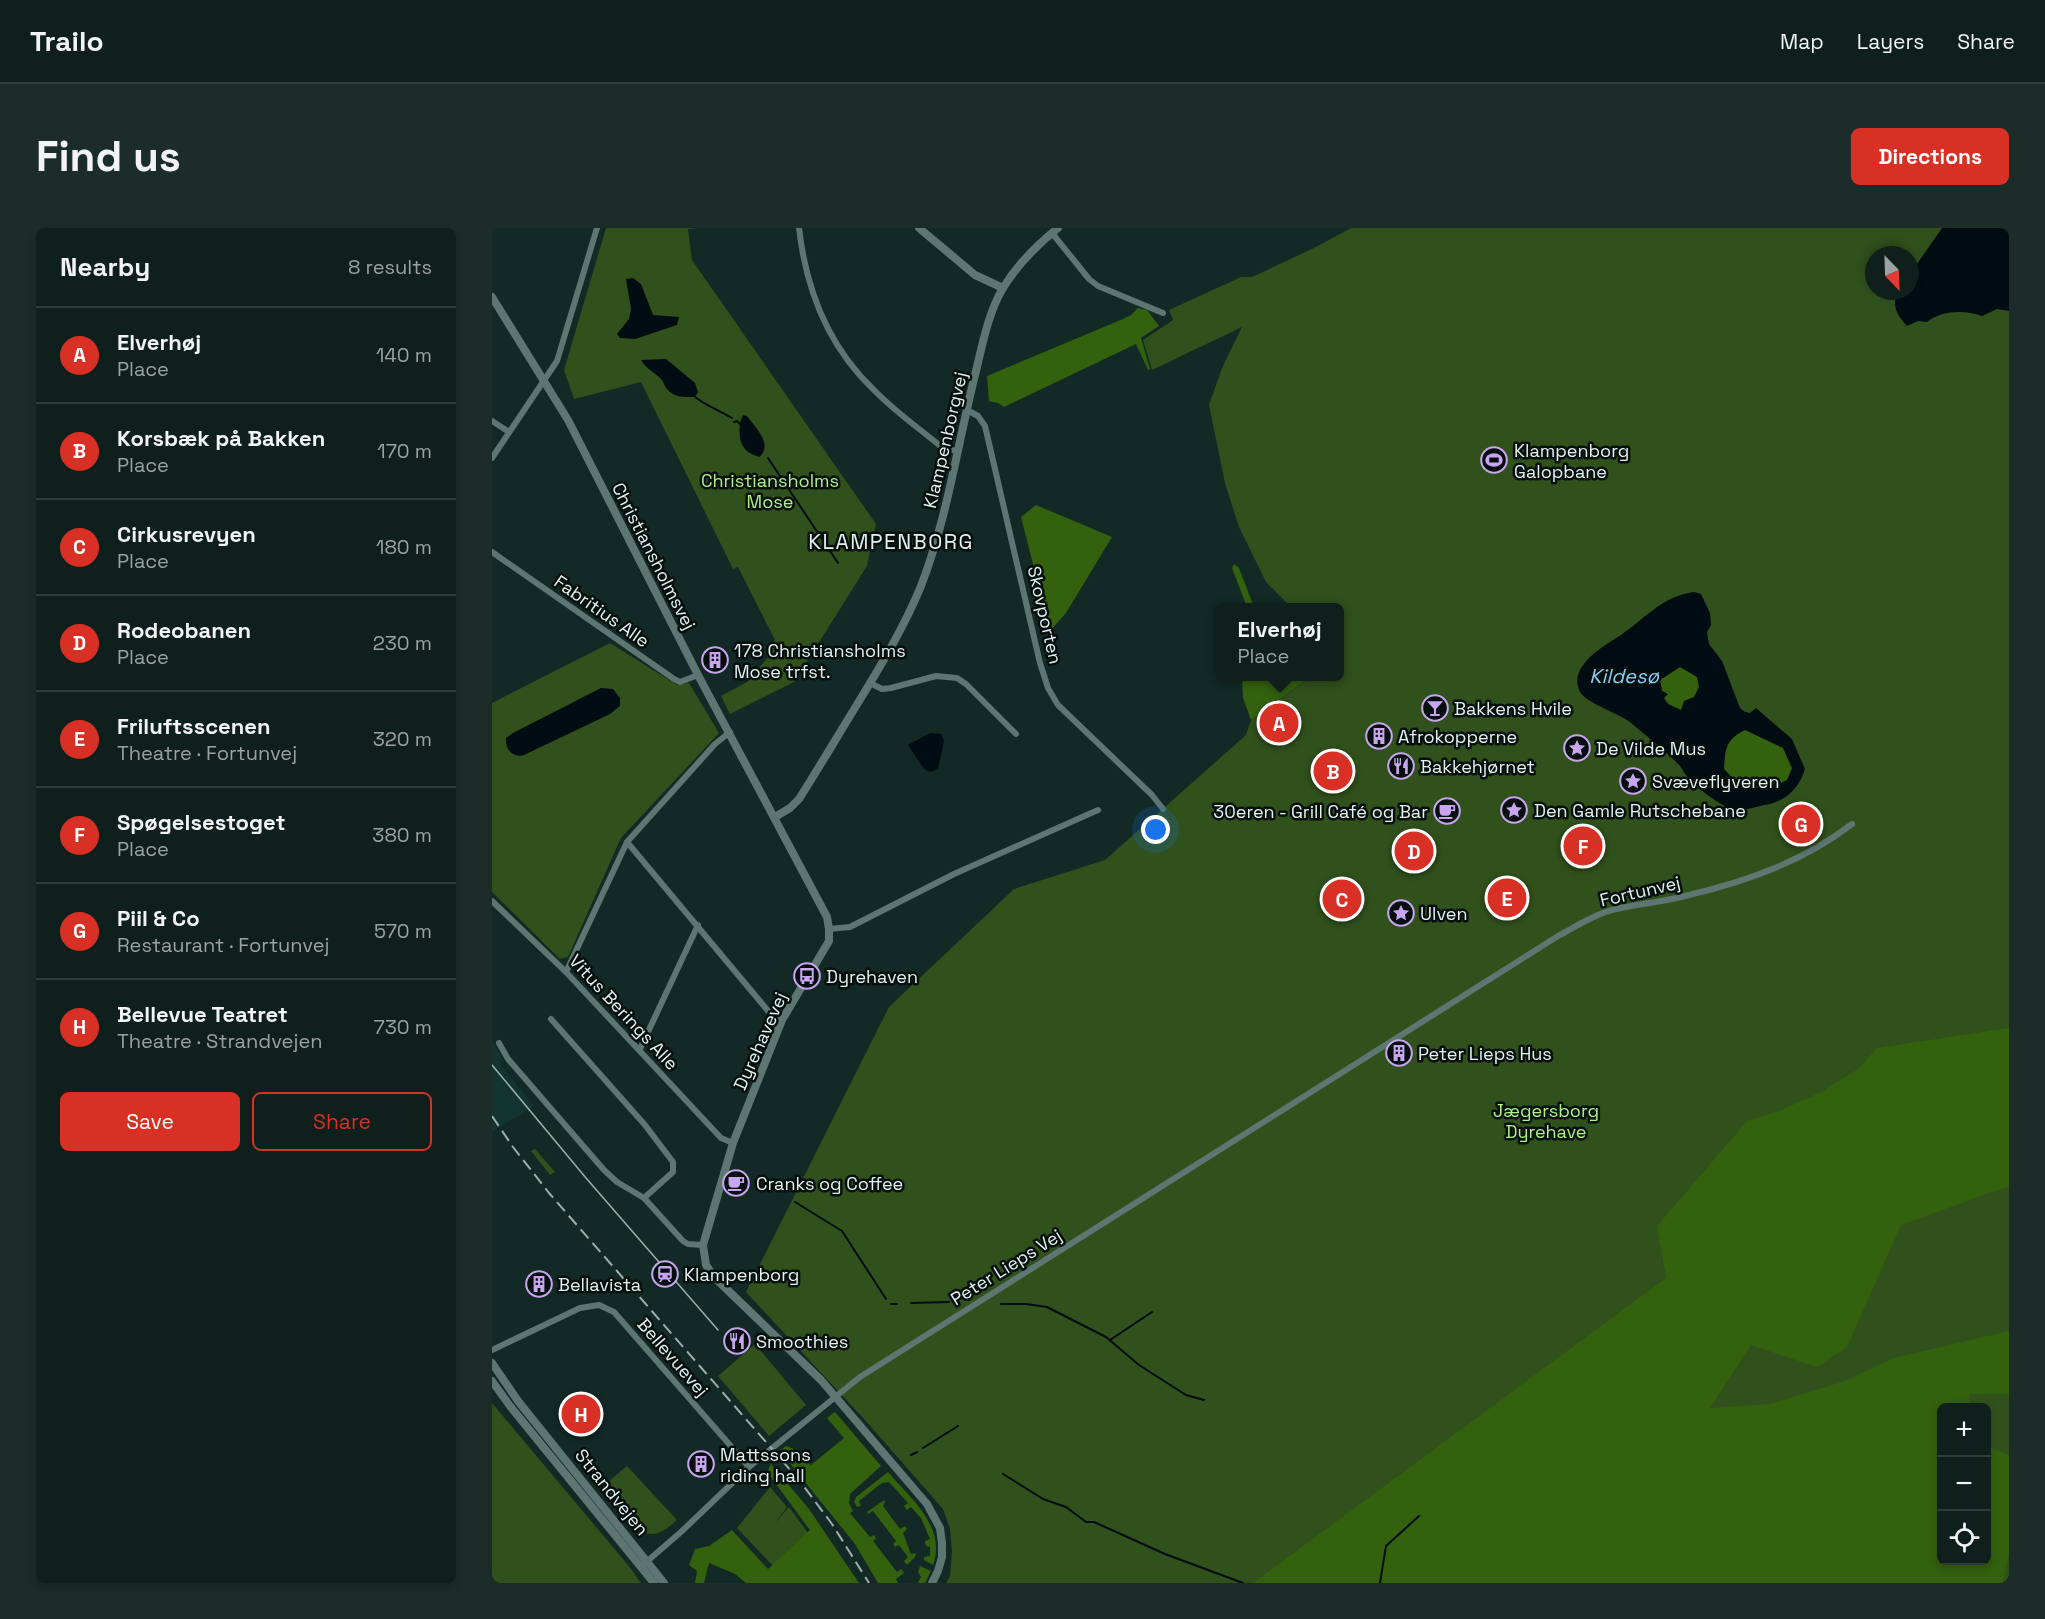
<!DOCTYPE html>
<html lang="en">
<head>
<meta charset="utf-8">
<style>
	body { margin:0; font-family:"Space Grotesk",sans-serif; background:#1c2c29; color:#f1f3f6 }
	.controls { position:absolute; right:18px; bottom:18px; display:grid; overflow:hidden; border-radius:9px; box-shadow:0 3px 9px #0003 }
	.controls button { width:54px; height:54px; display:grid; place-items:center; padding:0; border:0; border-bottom:2px solid #2e3d3b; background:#0e1f1c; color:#f1f3f6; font:30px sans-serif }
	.compass { position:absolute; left:1373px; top:18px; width:54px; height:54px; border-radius:50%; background:#0e1f1c; box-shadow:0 3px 9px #0003; rotate:157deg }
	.you { position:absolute; left:664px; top:602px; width:21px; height:21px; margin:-15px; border:4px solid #fff; border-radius:50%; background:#1a73e8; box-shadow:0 0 0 9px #1a73e833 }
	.badge { display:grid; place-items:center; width:39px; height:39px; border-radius:50%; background:#d93025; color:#fff; font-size:20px; font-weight:700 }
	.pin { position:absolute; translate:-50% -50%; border:3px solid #fff; box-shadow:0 2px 6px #0006 }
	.popup { position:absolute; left:723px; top:375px; width:129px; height:78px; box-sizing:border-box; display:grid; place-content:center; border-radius:9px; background:#0e1f1c; filter:drop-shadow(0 2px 4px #0005); font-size:20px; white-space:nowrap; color:#9ba2a3 }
	.popup b { font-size:22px; color:#f1f3f6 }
	.popup::after { content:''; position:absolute; left:50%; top:100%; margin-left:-12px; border:12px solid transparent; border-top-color:#0e1f1c }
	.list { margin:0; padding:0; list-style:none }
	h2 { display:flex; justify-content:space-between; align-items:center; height:78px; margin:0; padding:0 24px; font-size:26px }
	h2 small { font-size:20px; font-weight:400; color:#9ba2a3 }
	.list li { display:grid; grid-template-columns:39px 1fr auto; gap:18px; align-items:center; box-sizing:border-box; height:96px; padding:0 24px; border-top:2px solid #2e3d3b }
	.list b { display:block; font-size:22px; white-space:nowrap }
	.list p { margin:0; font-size:20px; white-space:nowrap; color:#9ba2a3 }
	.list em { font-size:20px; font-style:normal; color:#9ba2a3 }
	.actions { display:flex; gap:12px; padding:18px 24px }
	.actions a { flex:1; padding:14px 0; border:2px solid #d93025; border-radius:9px; text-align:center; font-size:21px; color:#d93025 }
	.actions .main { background:#d93025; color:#fff }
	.icon { flex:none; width:33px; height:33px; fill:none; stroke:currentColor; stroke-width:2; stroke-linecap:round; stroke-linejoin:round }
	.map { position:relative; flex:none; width:1517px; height:1355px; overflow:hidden; border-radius:9px }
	header { display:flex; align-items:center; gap:36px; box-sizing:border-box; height:84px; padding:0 30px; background:#0e1f1c; border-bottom:2px solid #2e3d3b }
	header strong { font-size:28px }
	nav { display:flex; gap:33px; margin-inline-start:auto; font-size:21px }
	.intro { display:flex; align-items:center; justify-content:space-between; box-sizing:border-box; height:144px; padding:0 36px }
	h1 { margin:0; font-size:42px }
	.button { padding:15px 27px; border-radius:9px; background:#d93025; color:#fff; font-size:21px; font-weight:700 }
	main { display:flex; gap:36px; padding:0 36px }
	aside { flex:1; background:#0e1f1c; border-radius:9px; box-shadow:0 3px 9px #0003 }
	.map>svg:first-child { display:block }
</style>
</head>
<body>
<header>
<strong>Trailo</strong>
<nav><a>Map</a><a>Layers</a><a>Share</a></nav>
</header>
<div class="intro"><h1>Find us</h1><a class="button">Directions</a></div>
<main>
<aside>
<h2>Nearby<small>8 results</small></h2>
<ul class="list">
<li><span class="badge">A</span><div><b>Elverhøj</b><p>Place</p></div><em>140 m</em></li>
<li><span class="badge">B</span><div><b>Korsbæk på Bakken</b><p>Place</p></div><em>170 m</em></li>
<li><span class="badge">C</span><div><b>Cirkusrevyen</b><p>Place</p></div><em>180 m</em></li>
<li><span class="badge">D</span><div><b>Rodeobanen</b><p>Place</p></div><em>230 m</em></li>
<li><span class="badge">E</span><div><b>Friluftsscenen</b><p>Theatre · Fortunvej</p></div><em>320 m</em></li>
<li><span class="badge">F</span><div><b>Spøgelsestoget</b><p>Place</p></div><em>380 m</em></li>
<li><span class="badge">G</span><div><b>Piil &amp; Co</b><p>Restaurant · Fortunvej</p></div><em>570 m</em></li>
<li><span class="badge">H</span><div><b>Bellevue Teatret</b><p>Theatre · Strandvejen</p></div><em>730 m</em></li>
</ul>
<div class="actions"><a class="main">Save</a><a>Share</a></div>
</aside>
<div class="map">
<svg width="1517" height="1355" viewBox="0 0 1517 1355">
	<rect width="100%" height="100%" fill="#122925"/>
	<!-- built -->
	<path fill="#133430" d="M0 813 12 833 8 836 42 878 0 904Z"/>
	<!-- green -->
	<g fill="#30501c" fill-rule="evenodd">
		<path d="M114 0H208L196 1 200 32 384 296 375 338 302 454 238 486 229 468 255 454 280 425 277 416 283 412 246 339 241 341 149 154 82 171 72 142Z"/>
		<path d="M859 0H1517V1355H454L458 1348 460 1324 458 1301 451 1281 372 1191 254 1064 397 779 522 661 613 632 754 507 759 492 818 449 847 448V429L852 426 847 422V380L799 379 774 354 747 299 733 255 717 177 730 140 750 99 660 142 651 112 681 92 677 82 749 49H760L822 20ZM1382 27H1418V63H1382ZM1450 1180H1494V1332H1450Z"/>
		<path d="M118 415 185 457 197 455 227 505 129 610 76 729 68 731 0 664V475Z"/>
		<path d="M43 921 63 944 58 947 39 923Z"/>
		<path d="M263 1116 314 1177 277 1208 226 1148Z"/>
		<path d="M0 1175 136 1337 149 1355H0Z"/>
		<path d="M135 1238 185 1292C173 1303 161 1312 146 1301L111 1258Z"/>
		<path d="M278 1259 295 1279 283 1295 297 1279 316 1305 281 1338 245 1300Z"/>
	</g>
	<!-- forest -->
	<g fill="#33610e">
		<path d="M646 80 655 82 667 98 649 110 658 141 656 142 644 116 512 179 506 175 497 173 495 148 631 91 639 87Z"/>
		<path d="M544 277 620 309 574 385 558 403 529 289Z"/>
		<path d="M742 336 747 340 762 379H755L740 340Z"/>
		<path d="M1188 439 1205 449C1208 466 1200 471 1189 482 1171 474 1172 470 1168 451Z"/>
		<path d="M750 449V448L818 449 759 492 751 470Z"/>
		<path d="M1253 502 1291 520 1300 541 1295 552 1276 561 1249 559 1232 541C1234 521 1234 511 1253 502Z"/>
		<path d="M1517 800V958L1409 997 1355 1119 1325 1139 1259 1117 1218 1180 1278 1176 1353 1153 1401 1130 1517 1103V1166H1478L1476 1179 1450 1180V1332H1494L1495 1218 1517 1227V1325L1511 1355H761L1174 1050 1165 998 1255 893 1287 883 1329 864 1366 841 1385 820Z"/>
		<path d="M343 1184 389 1238 358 1266 357 1275 361 1283 358 1285 378 1309 382 1307 384 1310 381 1313 405 1344 409 1341 412 1345 404 1351 406 1355H386L363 1316 288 1223 294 1218 302 1221 319 1237 352 1210 335 1190Z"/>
		<path d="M279 1236 317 1281 367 1355H254L243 1346 217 1335 212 1355H203L205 1343 197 1337 203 1321 217 1318 240 1302 276 1341 318 1302 275 1244Z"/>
		<path d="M396 1244C418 1270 455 1299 441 1337L432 1332V1329L438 1328V1319L434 1318 433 1313 438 1311 429 1290 419 1279 415 1282 412 1278 416 1275 397 1254 390 1255 367 1273 369 1278 365 1279 362 1274 364 1269Z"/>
		<path d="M392 1272 393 1274 391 1278 408 1301 413 1298 415 1301 411 1305 419 1326 424 1325 423 1329 415 1337 412 1333 416 1329 407 1317 403 1319 401 1316 404 1313 381 1283 376 1286 375 1284Z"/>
		<path d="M428 1338 439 1343 433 1355H426L429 1349 426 1344Z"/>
	</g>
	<!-- water -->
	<g fill="#020c13" fill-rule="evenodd">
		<path d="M1450 0H1517V83L1505 81 1490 88C1473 82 1450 82 1435 94L1426 93 1415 98C1405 87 1399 77 1406 63H1418V46Z"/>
		<path d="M141 50 149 56 161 87 187 89 185 97 143 111 128 110 125 106 137 91 139 81 134 51Z"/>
		<path d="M174 131 203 155 206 164 203 169C193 169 182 170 175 161 171 156 172 153 167 149 161 144 153 139 149 132Z"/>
		<path d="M251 187 255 188C263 199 282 217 267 229 262 227 256 225 253 221 246 213 246 196 251 187Z"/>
		<path d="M1202 364 1209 366 1218 385 1219 397 1215 404 1217 416 1230 433 1248 480 1253 484 1258 485 1264 480 1300 511 1313 541C1307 561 1293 574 1272 577 1262 579 1251 584 1241 581 1228 578 1202 558 1194 547 1191 544 1190 539 1186 536 1172 521 1154 508 1138 494 1126 485 1094 475 1088 464 1075 438 1112 418 1129 407 1155 389 1169 369 1202 364ZM1188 439 1205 449 1207 459 1202 469 1192 473 1189 482 1176 476 1172 470 1176 466 1170 463 1168 452ZM1253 502 1291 520 1300 540 1295 552 1276 561 1249 559 1232 541C1233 521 1234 511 1253 502Z"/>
		<path d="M109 460 121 461 128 470V478L118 486 32 527C21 530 13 522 14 510L21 505Z"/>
		<path d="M438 505 449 506 452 513 446 541 438 544 432 541 416 517Z"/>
	</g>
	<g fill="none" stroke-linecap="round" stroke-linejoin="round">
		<!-- stream -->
		<g stroke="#020c13" stroke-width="2">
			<path d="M203 169C216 179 227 182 240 190"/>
			<path d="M242 194 245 193 249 197"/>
			<path d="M276 230 346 335"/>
			<path d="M303 974 350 1003 394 1071"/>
			<path d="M419 1075 457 1074"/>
			<path d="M399 1076H405"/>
			<path d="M509 1076H534L555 1079 614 1109 647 1137 694 1167 712 1172"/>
			<path d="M618 1112 660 1084"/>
			<path d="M431 1220 466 1198"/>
			<path d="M419 1227 425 1224"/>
			<path d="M511 1246 551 1271 574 1279 594 1294H602L673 1326 751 1355"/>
			<path d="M888 1355 894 1318 927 1288"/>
		</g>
		<!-- minor -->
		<g stroke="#5d7672" stroke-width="6">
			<path d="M307 0C314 61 336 118 381 161 402 183 428 201 452 221L466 223"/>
			<path d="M560 5 597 51 606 58 671 85"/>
			<path d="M475 182 486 188 493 198 548 435 556 460 566 477 660 567 671 581"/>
			<path d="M0 193 17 204"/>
			<path d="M0 230 65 133 105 0"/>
			<path d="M0 324 182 451 188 454 206 447"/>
			<path d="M378 455 390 461 399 460 444 448 465 450 474 456 524 506"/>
			<path d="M135 614 277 784 290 792"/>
			<path d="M0 673 74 744 229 910 241 915"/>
			<path d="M337 701 358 699 462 646 606 582"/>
			<path d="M74 744 135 614 223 516 238 504"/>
			<path d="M59 791 153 897 181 934V944L152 970"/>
			<path d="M7 815 16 831 112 942 125 954 152 970 191 1013 196 1016 211 1017"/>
			<path d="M148 821 206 697"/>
			<path d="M0 1122 88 1080 107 1077 122 1084 257 1239"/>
			<path d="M152 1336 189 1304 257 1239 368 1149 1066 708C1083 699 1101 687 1120 682 1145 676 1172 674 1197 667 1256 653 1312 633 1360 596"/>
		</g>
		<!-- tertiary -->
		<g stroke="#5d7672" stroke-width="8">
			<path d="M427 0 483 47 511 60"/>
			<path d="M0 69 76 192 206 447 335 689 337 701V713L290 792 241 915 211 1017 214 1037 222 1049 329 1152 435 1276 448 1300 450 1315V1329L446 1343 440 1355"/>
			<path d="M283 589 298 580 307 571C328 538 348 504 369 470 391 434 413 397 429 358 455 291 465 220 482 151 490 120 495 87 511 60 525 37 545 17 566 0"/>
		</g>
		<!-- secondary -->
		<g stroke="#5d7672" stroke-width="8">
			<path d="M0 1135 26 1173 172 1355"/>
			<path d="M0 1153 18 1178 162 1355"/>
		</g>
		<!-- tram -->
		<path stroke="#9eafab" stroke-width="1.5" d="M0 837 94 950 226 1102"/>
		<!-- rail -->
		<path stroke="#9eafab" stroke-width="2" stroke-dasharray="12 6" stroke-linecap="butt" d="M0 888 21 919 57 965 307 1252 340 1296 377 1355"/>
	</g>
	<!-- icons -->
	<defs>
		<g id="stadium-ring" transform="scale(1.35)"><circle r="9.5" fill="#060f0e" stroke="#c7a6ef" stroke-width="1.5"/><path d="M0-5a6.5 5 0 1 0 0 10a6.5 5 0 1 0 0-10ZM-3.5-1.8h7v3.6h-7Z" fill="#c7a6ef"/></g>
		<g id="building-ring" transform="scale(1.35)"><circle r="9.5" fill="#060f0e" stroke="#c7a6ef" stroke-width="1.5"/><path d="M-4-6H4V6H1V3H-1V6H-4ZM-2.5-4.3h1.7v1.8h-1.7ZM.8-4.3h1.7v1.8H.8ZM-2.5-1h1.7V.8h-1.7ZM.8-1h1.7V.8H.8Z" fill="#c7a6ef"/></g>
		<g id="bar-ring" transform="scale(1.35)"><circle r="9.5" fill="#060f0e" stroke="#c7a6ef" stroke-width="1.5"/><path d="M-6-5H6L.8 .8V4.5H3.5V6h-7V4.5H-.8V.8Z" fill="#c7a6ef"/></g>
		<g id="sight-ring" transform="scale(1.35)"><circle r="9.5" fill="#060f0e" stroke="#c7a6ef" stroke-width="1.5"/><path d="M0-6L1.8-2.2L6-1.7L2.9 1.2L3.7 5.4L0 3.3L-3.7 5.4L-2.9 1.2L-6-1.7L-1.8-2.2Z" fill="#c7a6ef"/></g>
		<g id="restaurant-ring" transform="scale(1.35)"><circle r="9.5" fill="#060f0e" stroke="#c7a6ef" stroke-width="1.5"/><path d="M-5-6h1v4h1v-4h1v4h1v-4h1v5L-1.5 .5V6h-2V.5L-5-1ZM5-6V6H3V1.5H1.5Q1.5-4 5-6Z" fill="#c7a6ef"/></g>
		<g id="cafe-ring" transform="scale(1.35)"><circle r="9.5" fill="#060f0e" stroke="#c7a6ef" stroke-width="1.5"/><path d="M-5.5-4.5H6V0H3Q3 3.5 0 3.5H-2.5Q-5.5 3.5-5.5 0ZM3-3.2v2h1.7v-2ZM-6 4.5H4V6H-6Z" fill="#c7a6ef"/></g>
		<g id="bus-ring" transform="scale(1.35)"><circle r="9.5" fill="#060f0e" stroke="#c7a6ef" stroke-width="1.5"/><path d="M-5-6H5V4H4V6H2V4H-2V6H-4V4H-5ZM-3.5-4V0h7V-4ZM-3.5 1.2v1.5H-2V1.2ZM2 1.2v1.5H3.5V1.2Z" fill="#c7a6ef"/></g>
		<g id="station-ring" transform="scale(1.35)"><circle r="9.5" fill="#060f0e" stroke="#c7a6ef" stroke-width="1.5"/><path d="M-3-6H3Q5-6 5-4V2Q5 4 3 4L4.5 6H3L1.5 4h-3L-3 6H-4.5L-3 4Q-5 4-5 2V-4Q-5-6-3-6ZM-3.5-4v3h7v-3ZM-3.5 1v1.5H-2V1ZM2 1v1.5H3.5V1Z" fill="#c7a6ef"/></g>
	</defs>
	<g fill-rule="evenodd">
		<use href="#stadium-ring" x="1002" y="232"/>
		<use href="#building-ring" x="223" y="432"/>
		<use href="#bar-ring" x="943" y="480"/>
		<use href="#building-ring" x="887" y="508"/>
		<use href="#sight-ring" x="1085" y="520"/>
		<use href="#restaurant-ring" x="909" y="538"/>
		<use href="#sight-ring" x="1141" y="553"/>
		<use href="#sight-ring" x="1022" y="582"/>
		<use href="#cafe-ring" x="955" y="583"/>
		<use href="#sight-ring" x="909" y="685"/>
		<use href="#bus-ring" x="315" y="748"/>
		<use href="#building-ring" x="907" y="825"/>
		<use href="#cafe-ring" x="244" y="955"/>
		<use href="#station-ring" x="173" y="1046"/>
		<use href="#building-ring" x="47" y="1056"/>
		<use href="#restaurant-ring" x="245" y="1113"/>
		<use href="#building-ring" x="209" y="1236"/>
	</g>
	<g text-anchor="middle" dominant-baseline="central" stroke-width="5" stroke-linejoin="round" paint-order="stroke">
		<!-- street labels -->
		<g font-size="18" fill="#e4f2ef" stroke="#060f0e">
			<text transform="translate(453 212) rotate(-77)">Klampenborgvej</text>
			<text transform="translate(162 328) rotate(63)">Christiansholmsvej</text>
			<text transform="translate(110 383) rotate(35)">Fabritius Alle</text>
			<text transform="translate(553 387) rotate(77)">Skovporten</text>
			<text transform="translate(1148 663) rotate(-13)">Fortunvej</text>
			<text transform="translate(132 784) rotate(47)">Vitus Berings Alle</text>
			<text transform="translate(268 813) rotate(-66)">Dyrehavevej</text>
			<text transform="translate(514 1039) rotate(-32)">Peter Lieps Vej</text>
			<text transform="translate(181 1129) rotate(49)">Bellevuevej</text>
			<text transform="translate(120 1264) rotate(51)">Strandvejen</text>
		</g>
		<!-- poi labels -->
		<g font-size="18" fill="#e4f2ef" stroke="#060f0e" text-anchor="start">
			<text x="1022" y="222">Klampenborg<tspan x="1022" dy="21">Galopbane</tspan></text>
			<text x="242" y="422">178 Christiansholms<tspan x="242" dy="21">Mose trfst.</tspan></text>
			<text x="962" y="480">Bakkens Hvile</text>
			<text x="906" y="508">Afrokopperne</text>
			<text x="1104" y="520">De Vilde Mus</text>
			<text x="928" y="538">Bakkehjørnet</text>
			<text x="1160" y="553">Svæveflyveren</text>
			<text x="1042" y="582">Den Gamle Rutschebane</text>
			<text x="936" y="583" text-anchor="end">30eren - Grill Café og Bar</text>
			<text x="928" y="685">Ulven</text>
			<text x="334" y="748">Dyrehaven</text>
			<text x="926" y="825">Peter Lieps Hus</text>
			<text x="264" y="955">Cranks og Coffee</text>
			<text x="192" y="1046">Klampenborg</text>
			<text x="66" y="1056">Bellavista</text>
			<text x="264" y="1113">Smoothies</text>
			<text x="228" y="1226">Mattssons<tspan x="228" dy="21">riding hall</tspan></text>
		</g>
		<!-- park labels -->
		<g font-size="18" fill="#aff189" stroke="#060f0e">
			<text x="278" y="252">Christiansholms<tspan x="278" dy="21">Mose</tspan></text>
			<text x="1054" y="882">Jægersborg<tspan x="1054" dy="21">Dyrehave</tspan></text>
		</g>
		<!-- water labels -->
		<g font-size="20" font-style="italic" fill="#87d0f6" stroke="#060f0e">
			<text x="1132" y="448">Kildesø</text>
		</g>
		<!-- quarter labels -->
		<g font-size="21" letter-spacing="1.5" fill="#e4f2ef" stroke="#060f0e">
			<text x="399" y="313">KLAMPENBORG</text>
		</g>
	</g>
</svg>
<div class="controls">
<button>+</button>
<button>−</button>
<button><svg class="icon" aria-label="locate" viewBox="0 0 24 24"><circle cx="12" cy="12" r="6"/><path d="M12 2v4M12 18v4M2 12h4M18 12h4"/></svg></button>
</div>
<svg class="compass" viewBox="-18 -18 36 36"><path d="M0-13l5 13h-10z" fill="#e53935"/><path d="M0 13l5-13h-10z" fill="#9ba2a3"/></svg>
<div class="you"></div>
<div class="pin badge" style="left:787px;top:495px">A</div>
<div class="popup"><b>Elverhøj</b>Place</div>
<div class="pin badge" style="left:841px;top:543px">B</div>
<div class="pin badge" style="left:850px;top:671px">C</div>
<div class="pin badge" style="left:922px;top:623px">D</div>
<div class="pin badge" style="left:1015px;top:670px">E</div>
<div class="pin badge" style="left:1091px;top:618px">F</div>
<div class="pin badge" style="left:1309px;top:596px">G</div>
<div class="pin badge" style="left:89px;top:1186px">H</div>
</div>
</main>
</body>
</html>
